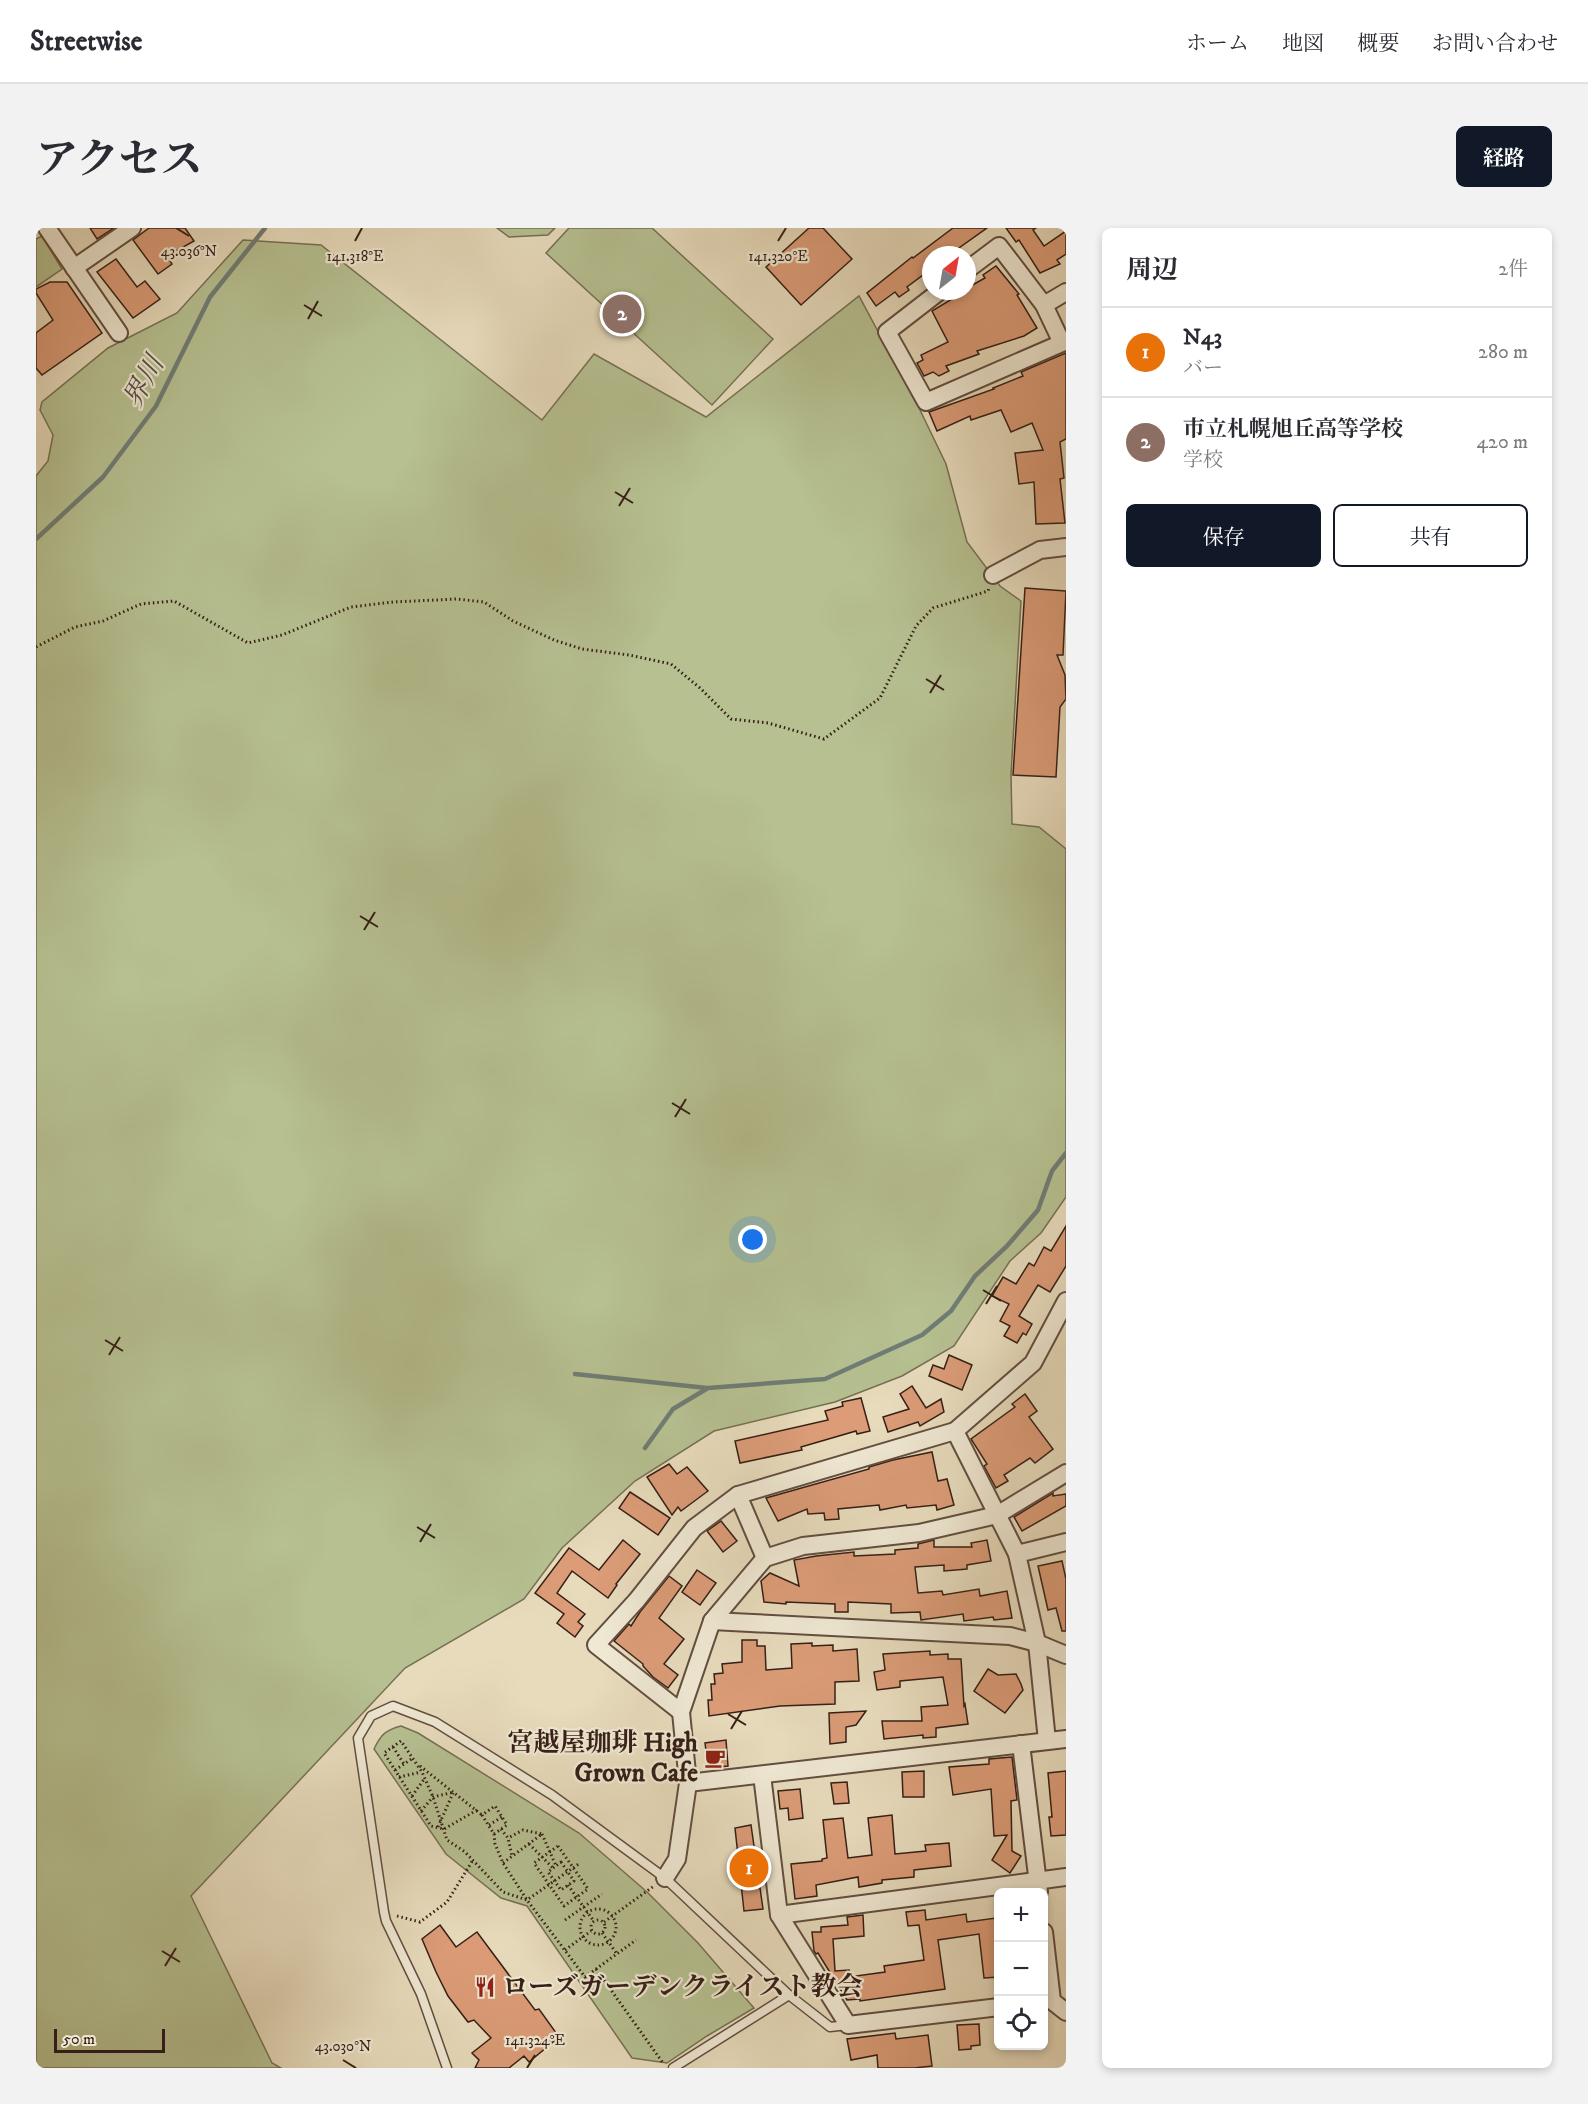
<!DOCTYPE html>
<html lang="ja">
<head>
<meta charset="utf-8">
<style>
	body { margin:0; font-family:"IM FELL DW Pica","Noto Serif JP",serif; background:#f2f2f3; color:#2b2b33 }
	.controls { position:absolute; right:18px; bottom:18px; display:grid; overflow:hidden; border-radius:9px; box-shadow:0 3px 9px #0003 }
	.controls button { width:54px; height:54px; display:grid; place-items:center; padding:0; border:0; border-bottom:2px solid #e1e1e2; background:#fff; color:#2b2b33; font:30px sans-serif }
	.compass { position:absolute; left:886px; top:18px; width:54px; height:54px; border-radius:50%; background:#fff; box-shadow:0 3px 9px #0003; rotate:31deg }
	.scale { position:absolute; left:18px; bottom:15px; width:111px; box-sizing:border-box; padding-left:6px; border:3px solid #361f17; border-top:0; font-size:16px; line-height:21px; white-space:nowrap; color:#361f17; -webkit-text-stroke:4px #efe8d3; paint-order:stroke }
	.you { position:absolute; left:717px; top:1012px; width:21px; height:21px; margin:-15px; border:4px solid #fff; border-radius:50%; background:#1a73e8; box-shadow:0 0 0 9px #1a73e833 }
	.badge { display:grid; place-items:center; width:39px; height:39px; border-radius:50%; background:#111827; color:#fff; font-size:20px; font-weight:700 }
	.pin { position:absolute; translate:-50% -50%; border:3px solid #fff; box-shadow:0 2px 6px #0006 }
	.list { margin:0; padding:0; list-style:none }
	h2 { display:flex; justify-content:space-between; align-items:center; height:78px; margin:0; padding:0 24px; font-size:26px }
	h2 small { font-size:20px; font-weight:400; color:#7c7c81 }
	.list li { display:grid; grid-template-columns:39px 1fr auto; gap:18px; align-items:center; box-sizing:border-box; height:90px; padding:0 24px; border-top:2px solid #e1e1e2 }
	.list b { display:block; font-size:22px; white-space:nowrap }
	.list p { margin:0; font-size:20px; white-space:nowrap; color:#7c7c81 }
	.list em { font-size:20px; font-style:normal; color:#7c7c81 }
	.actions { display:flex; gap:12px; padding:18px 24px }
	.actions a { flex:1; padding:14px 0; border:2px solid #111827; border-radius:9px; text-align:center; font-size:21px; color:#111827 }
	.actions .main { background:#111827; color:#fff }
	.icon { flex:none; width:33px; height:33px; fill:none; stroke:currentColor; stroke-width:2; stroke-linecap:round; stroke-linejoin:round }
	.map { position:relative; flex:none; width:1030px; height:1840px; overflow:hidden; border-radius:9px }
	header { display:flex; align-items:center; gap:36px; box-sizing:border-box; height:84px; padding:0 30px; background:#fff; border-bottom:2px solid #e1e1e2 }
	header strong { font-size:28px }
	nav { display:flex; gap:33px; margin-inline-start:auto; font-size:21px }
	.intro { display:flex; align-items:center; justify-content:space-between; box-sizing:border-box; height:144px; padding:0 36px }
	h1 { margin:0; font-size:42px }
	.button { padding:15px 27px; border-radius:9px; background:#111827; color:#fff; font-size:21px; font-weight:700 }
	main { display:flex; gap:36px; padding:0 36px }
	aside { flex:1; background:#fff; border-radius:9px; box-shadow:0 3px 9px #0003 }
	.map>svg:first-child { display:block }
</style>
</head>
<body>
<header>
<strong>Streetwise</strong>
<nav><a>ホーム</a><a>地図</a><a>概要</a><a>お問い合わせ</a></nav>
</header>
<div class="intro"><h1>アクセス</h1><a class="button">経路</a></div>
<main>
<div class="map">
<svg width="1030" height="1840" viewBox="0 0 1030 1840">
	<rect width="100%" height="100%" fill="#e7dbbc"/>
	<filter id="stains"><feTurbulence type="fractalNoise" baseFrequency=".00333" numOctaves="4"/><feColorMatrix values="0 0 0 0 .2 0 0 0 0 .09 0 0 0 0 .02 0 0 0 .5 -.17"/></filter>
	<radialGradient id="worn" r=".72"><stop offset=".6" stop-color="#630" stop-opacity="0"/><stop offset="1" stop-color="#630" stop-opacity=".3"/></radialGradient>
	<!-- green -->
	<g fill="#b6c091" stroke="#767054" stroke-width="1.5">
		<path d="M461 0H519L512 7 473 9Z"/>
		<path d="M533 0H616L737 111 676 177 510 25Z"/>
		<path d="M6 8 26 41 0 59V11Z"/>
		<path d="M207 12 285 17 506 192 558 126 670 189 823 68 884 182 910 236 931 314 964 358 985 373 975 547 976 596 1003 599 1030 621V969L1005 1005 974 1033 918 1118 866 1148 799 1174 678 1203 599 1253 526 1320 488 1371 369 1440 155 1668 236 1835 245 1840H0V248L12 233 17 207 4 182 6 174 72 120 141 85Z"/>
		<path d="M365 1498 382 1505 543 1605 611 1664 662 1715 718 1780 671 1808 631 1835 596 1830 491 1678 465 1670 410 1626 338 1521C345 1506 350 1502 365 1498Z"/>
	</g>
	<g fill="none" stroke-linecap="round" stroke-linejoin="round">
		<!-- stream -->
		<g stroke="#707d75" stroke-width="4.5">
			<path d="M0 311 67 249 120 178 174 69 229 0"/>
			<path d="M539 1146 671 1160"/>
			<path d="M609 1220 637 1181 672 1160 789 1151 886 1107 915 1083 939 1048 971 1018 1002 982 1016 943 1030 925"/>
		</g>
	</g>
	<!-- building -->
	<g fill="#db9c77" stroke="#361f17" stroke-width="1.5">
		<path d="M54 0H78L61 11Z"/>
		<path d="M113 0H149L158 13 131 28 136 36 122 46 97 12Z"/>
		<path d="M773 0H787L816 31 765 77 730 39Z"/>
		<path d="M917 0H951L913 27H895V41L871 59 873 62 863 69 859 64 840 78 831 65 876 29 877 30Z"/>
		<path d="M970 0H1000L997 2 1008 18 1030 3V26L1021 32 1024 36 1004 45 983 12 980 14Z"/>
		<path d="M80 31 101 59 109 53 124 71 97 90 61 44Z"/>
		<path d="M960 38 983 66 981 67 1001 100 988 108 941 123 943 126 910 138 913 143 903 148 897 144 888 148 881 135 887 132 885 127 912 114 896 83 926 65 925 63H931V60L949 50 947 47Z"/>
		<path d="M14 54H31L66 105 6 147 0 140V105L17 92 0 65V61Z"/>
		<path d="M1030 125V211L1024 214 1028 250 1024 251 1029 295 1000 296 998 254 983 256 979 225 1007 222 996 195 975 204 965 182 935 192 934 188 901 203 893 184 958 161 957 160 987 148 985 144Z"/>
		<path d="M989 360 1030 363 1027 427H1021L1029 447 1030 471 1024 479 1020 549 977 547Z"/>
		<path d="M1030 998V1038L1014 1064 1002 1057 983 1088 996 1096 990 1107 987 1105 981 1115 968 1108 974 1098 964 1093 973 1076 956 1068 967 1049 980 1056 993 1035 998 1038 1008 1019 1015 1023Z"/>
		<path d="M913 1127 936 1137 926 1162 893 1148 897 1137 908 1141Z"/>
		<path d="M876 1158 890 1180 905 1171 908 1184 884 1198 882 1194 852 1204 847 1189 873 1181 864 1166Z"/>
		<path d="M989 1166 1001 1183 993 1189 1017 1221 999 1235 994 1230 968 1247 972 1253 960 1260 948 1238 951 1236 935 1211 979 1179 976 1176Z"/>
		<path d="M825 1170 834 1203 821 1206 820 1203 765 1219 766 1222 704 1235 699 1213 792 1192 789 1183 807 1178 806 1174Z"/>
		<path d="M896 1224 902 1253 911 1251 918 1277 901 1282 900 1277 871 1280 870 1277 844 1282 843 1277 802 1281 803 1291 789 1292 788 1285 772 1286 771 1281 742 1293 730 1270 833 1241V1239L857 1232Z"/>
		<path d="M633 1236 641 1246 651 1239 672 1263 645 1283 642 1279 636 1287 611 1249Z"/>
		<path d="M594 1264 634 1290 622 1307 583 1280Z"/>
		<path d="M1017 1265V1268L1030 1266V1278L986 1303 978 1289Z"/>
		<path d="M685 1293 701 1313 687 1324 671 1303Z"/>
		<path d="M587 1312 604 1326 580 1356 581 1357 572 1370 536 1343 521 1365 549 1386 542 1394 547 1398 539 1409 521 1395 528 1386 499 1365 533 1320 563 1342Z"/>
		<path d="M898 1312V1319H936L935 1315 951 1312 955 1333 931 1337V1341L908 1343V1337L879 1339 882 1365 906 1363 907 1367 943 1361 944 1368 971 1363 976 1390 958 1392 957 1389 928 1393 927 1386 885 1392 884 1384 855 1385V1376L812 1374V1384H799V1376L750 1374V1376L728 1374 725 1353 734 1345 763 1358 758 1332 780 1328 818 1324V1328L859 1326V1322L882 1320V1316Z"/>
		<path d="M1026 1333 1030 1351V1403H1026L1020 1380 1012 1382 1002 1338Z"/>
		<path d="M661 1342 680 1355 664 1377 646 1364Z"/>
		<path d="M633 1348 646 1358 623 1390 648 1411 628 1436 642 1447 632 1460 617 1449 607 1438V1436L578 1413 593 1396 595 1398 604 1384Z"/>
		<path d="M706 1412H721V1418H729L730 1442 756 1440 755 1416 776 1415V1418L797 1417V1423L821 1421 823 1453 799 1454V1476L744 1478 673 1488 672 1472H676L675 1456H679L678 1446 687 1445 686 1436 706 1434Z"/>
		<path d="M894 1423V1427L912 1426V1431H925L928 1478 929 1476 932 1496 900 1500V1509L887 1510V1507L848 1511 846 1493H886L885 1479 912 1477 907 1449 864 1453V1459L841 1462 838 1444 849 1442 847 1426Z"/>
		<path d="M952 1441 962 1447 980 1446 985 1456 987 1462 969 1485 938 1463Z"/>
		<path d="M830 1483 820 1497 810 1499V1514L794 1516 793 1485Z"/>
		<path d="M690 1512 692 1538 672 1540 669 1515Z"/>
		<path d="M976 1529 981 1572 975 1573 976 1623 985 1628 974 1645 956 1632 971 1607 958 1608 955 1561 917 1567 913 1539 953 1536V1531Z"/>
		<path d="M888 1543V1569H867L866 1544Z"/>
		<path d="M1030 1543V1607L1015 1608 1013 1589H1016L1012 1545Z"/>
		<path d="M811 1554 813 1575 798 1576 795 1555Z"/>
		<path d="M764 1561 767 1590 753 1592 752 1580 744 1581 742 1563Z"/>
		<path d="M856 1587 859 1626 890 1623 889 1617 913 1615 915 1638 878 1642V1649L846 1652V1655L823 1659 822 1649 780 1657 781 1668 759 1671 755 1636 786 1633V1631L791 1630 787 1592 807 1590 812 1630 836 1627 832 1590Z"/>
		<path d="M715 1597 727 1681 708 1683 699 1600Z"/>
		<path d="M889 1682 890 1692 930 1686 931 1694 960 1690 963 1706V1749L948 1750 943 1706 902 1712 909 1761 824 1773V1771L811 1772 782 1725 780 1726 778 1723 776 1704H785V1699L812 1697 811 1689 827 1687 828 1708 797 1711 799 1743 813 1742V1749L849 1744 848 1738 888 1732 883 1697 872 1698 870 1684Z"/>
		<path d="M404 1697 420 1719 441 1704 499 1782 503 1781 523 1809 493 1834 488 1828 473 1840H439L443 1832 436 1825 455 1810 438 1792 432 1794 412 1768 400 1744 386 1711Z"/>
		<path d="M943 1796 944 1817 935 1818V1821L923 1822 921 1797Z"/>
		<path d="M859 1805 860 1811 892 1807 896 1838 878 1840H842L841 1827 815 1832 811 1811Z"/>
	</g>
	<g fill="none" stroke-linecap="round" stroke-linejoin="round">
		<!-- service casing -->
		<g stroke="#624e40" stroke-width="11">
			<g id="service">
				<path d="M411 1840 385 1766 350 1693 348 1684 322 1510 335 1488 357 1478 399 1494 516 1567 629 1650 753 1767 794 1799 812 1797"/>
				<path d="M637 1840 753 1767"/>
			</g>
		</g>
		<!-- minor casing -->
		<g stroke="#624e40" stroke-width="20">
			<g id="minor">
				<path d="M11 0 83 105"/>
				<path d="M38 40 96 0"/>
				<path d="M904 63 851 104 890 174 1026 115 1008 77 963 18 931 42"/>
				<path d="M1008 77 1030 64"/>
				<path d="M957 347 1004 322 1030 319"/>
				<path d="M919 1203 981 1326 1001 1415 1011 1513"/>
				<path d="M702 1267 729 1330"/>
				<path d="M981 1326 1030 1314"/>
				<path d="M676 1393 974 1408 1001 1415 1030 1427"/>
				<path d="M645 1484 560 1417 601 1372 658 1300 702 1267 919 1203 997 1135 1030 1073"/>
				<path d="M985 1516 1003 1664"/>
				<path d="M726 1547 743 1687 812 1797 963 1779"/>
				<path d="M652 1555 1030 1511"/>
				<path d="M629 1650 641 1631 652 1555 645 1484 676 1393 729 1330 767 1318 883 1305 961 1287 1030 1245"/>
				<path d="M743 1687 1030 1649"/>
				<path d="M1008 1704 1016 1773 1030 1784"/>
			</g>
		</g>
		<!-- path -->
		<g stroke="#361f17" stroke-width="3" stroke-dasharray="1.5 3" stroke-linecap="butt">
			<path d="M0 419 39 399 67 393 105 376 138 373 212 415 246 407 315 379 357 374 421 371 448 374 477 393 518 412 546 421 593 427 635 436 664 460 695 491 732 495 788 511 844 470 880 398 897 380 952 363 953 360"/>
			<path d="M357 1519 368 1536"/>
			<path d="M384 1538 446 1587"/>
			<path d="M359 1542 377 1530"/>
			<path d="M363 1549 385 1544"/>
			<path d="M376 1568 389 1550"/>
			<path d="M441 1582 408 1601 395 1598 348 1525 365 1513 386 1544 397 1569 411 1612 429 1624 467 1664 491 1672 544 1635"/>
			<path d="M385 1583 397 1569 418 1564"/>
			<path d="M453 1597 466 1589"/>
			<path d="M402 1599 417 1565"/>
			<path d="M465 1601 472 1610 476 1628"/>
			<path d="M458 1606 471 1597 459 1578 446 1587 458 1606 459 1616 467 1635 491 1672 549 1749 600 1712"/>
			<path d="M506 1606 520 1638"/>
			<path d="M493 1616 517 1640"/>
			<path d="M522 1618 552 1661 528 1678 498 1635Z"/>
			<path d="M525 1634 538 1653 525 1662 512 1644Z"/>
			<path d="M467 1635 506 1606 487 1602 472 1610"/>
			<path d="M532 1657 557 1692"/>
			<circle cx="562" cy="1699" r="18"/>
			<path d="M361 1688 384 1694 411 1674 437 1632"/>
			<circle cx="562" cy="1699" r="7"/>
			<path d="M529 1692 566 1666"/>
			<path d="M568 1694 618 1658"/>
			<path d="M566 1705 581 1726"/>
			<path d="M529 1722 555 1703"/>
			<path d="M560 1741 627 1835"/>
		</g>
		<!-- service -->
		<use href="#service" stroke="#efe8d3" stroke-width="8"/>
		<!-- minor -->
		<use href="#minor" stroke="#efe8d3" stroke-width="16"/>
	</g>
	<!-- ticks -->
	<path fill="none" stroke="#361f17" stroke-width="2" d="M140 0 153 8M319 13 326 0M742 13 750 0M268 77 286 88M272 91 282 73M579 264 597 275M583 278 594 260M890 451 908 462M894 465 905 447M324 688 342 699M328 702 339 684M636 875 654 886M639 889 650 871M947 1062 965 1073M950 1076 961 1058M69 1112 87 1123M73 1127 84 1109M381 1299 399 1310M384 1314 395 1296M692 1486 710 1497M695 1501 706 1483M126 1723 144 1734M129 1738 140 1720M307 1832 320 1840M491 1840 499 1827"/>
	<!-- icons -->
	<defs>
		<g id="cafe-bare" transform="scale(1.62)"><path d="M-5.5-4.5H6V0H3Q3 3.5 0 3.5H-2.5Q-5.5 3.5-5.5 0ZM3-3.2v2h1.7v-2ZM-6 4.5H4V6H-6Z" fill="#8f2418" stroke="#efe8d3" stroke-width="2.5" paint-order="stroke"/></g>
		<g id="restaurant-bare" transform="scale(1.62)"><path d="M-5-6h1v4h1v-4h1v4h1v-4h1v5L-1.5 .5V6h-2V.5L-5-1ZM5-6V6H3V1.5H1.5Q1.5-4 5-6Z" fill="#8f2418" stroke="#efe8d3" stroke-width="2.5" paint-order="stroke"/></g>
	</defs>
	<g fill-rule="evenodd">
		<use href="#cafe-bare" x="679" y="1530"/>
		<use href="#restaurant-bare" x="449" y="1759"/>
	</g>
	<g text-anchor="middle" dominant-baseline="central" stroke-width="4.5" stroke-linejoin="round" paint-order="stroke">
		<!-- poi labels -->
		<g font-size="26" font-weight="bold" fill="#361f17" stroke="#efe8d3" text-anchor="end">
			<text x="662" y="1515">宮越屋珈琲 High<tspan x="662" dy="30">Grown Cafe</tspan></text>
			<text x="466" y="1759" text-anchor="start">ローズガーデンクライスト教会</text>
		</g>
		<!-- water labels -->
		<g font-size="27" font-style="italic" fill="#534e46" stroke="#efe8d3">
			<text transform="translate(108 154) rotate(-61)">界川</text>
		</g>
	</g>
	<g font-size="15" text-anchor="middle" fill="#361f17" stroke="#efe8d3" stroke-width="4.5" stroke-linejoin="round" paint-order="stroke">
		<text x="153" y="28">43.036°N</text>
		<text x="319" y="33">141.318°E</text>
		<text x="742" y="33">141.320°E</text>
		<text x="499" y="1817">141.324°E</text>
		<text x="307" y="1823">43.030°N</text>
	</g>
	<rect width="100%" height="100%" filter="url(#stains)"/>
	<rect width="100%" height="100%" fill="url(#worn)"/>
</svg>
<div class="controls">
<button>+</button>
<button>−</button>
<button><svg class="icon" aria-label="locate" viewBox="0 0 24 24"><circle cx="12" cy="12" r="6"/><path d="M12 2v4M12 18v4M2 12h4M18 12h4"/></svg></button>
</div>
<svg class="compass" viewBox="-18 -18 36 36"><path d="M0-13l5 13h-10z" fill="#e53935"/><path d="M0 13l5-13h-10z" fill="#7c7c81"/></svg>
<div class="scale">50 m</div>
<div class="you"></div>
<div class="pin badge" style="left:713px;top:1640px;background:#e8710a">1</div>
<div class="pin badge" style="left:586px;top:86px;background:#8d6e63">2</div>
</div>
<aside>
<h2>周辺<small>2件</small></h2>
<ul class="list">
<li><span class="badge" style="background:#e8710a">1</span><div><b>N43</b><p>バー</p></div><em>280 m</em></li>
<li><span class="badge" style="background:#8d6e63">2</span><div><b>市立札幌旭丘高等学校</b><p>学校</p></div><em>420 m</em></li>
</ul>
<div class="actions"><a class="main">保存</a><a>共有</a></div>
</aside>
</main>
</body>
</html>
